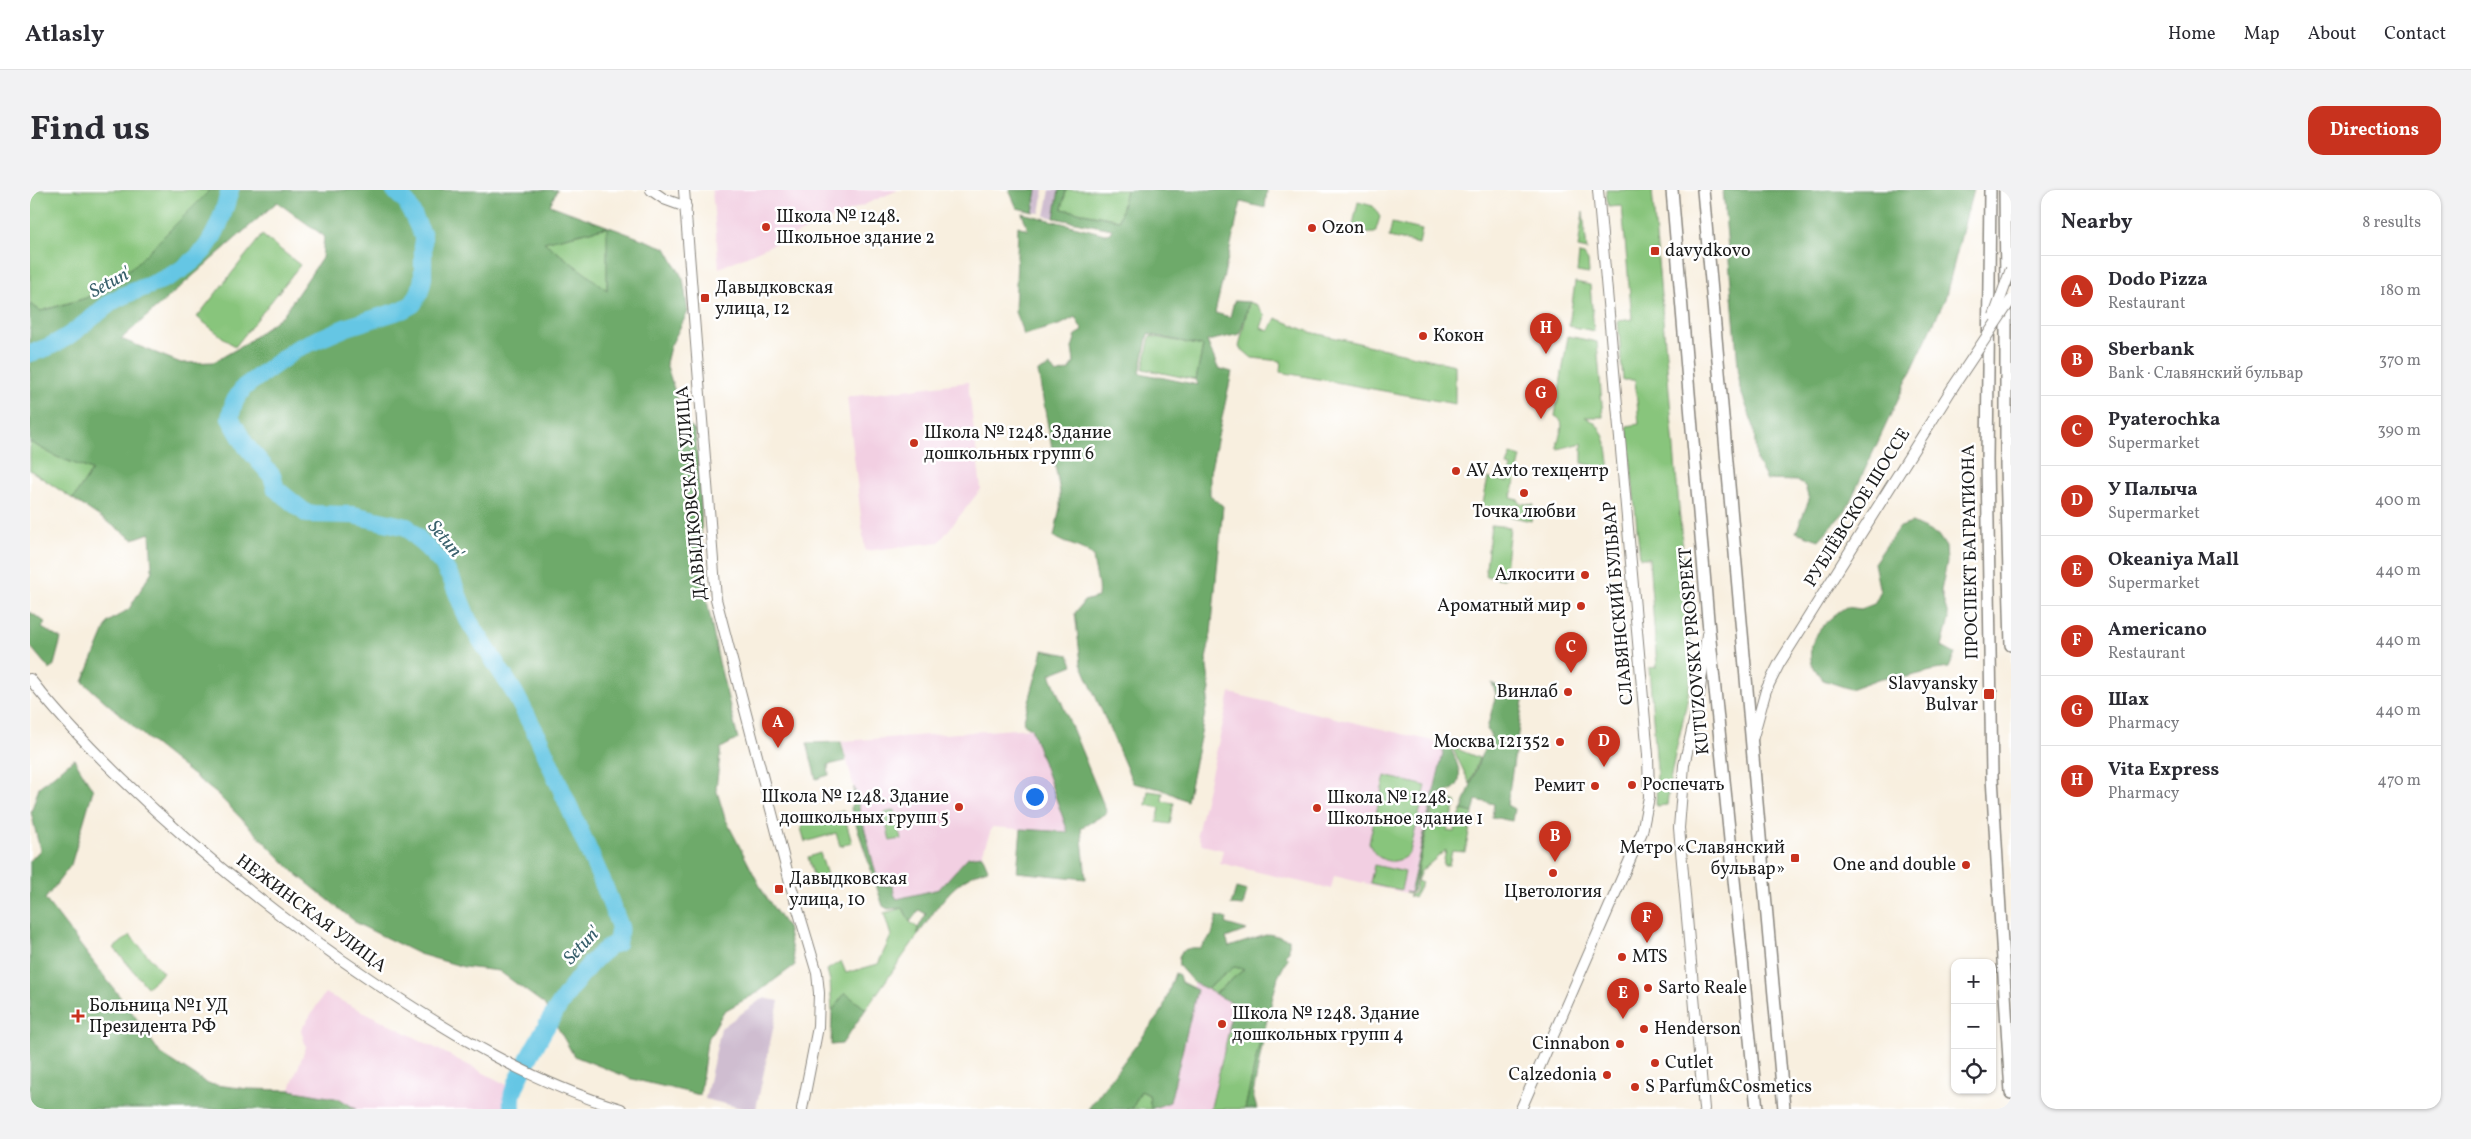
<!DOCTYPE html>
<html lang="en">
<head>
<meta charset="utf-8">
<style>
	body { margin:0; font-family:Vollkorn,serif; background:#f2f2f3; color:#2b2b33 }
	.controls { position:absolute; right:15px; bottom:15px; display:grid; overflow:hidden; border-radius:10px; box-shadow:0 1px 4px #0004 }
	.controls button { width:45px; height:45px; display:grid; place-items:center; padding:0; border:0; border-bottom:1px solid #e1e1e2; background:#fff; color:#2b2b33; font:25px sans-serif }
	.you { position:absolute; left:1004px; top:606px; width:18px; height:18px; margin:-12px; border:4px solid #fff; border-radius:50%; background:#1a73e8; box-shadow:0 0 0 8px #1a73e833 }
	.badge { display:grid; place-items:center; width:32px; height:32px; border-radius:50%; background:#c8321e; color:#fff; font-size:16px; font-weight:700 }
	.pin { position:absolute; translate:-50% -41px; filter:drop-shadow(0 1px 2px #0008) }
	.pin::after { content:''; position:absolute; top:26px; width:18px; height:15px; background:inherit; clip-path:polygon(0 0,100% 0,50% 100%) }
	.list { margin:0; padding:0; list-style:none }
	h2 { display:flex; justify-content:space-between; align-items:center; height:65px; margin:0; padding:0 20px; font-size:21px }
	h2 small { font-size:16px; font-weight:400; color:#7c7c81 }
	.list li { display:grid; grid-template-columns:32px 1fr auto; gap:15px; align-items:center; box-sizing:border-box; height:70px; padding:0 20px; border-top:1px solid #e1e1e2 }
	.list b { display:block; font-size:19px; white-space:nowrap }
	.list p { margin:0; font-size:16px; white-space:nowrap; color:#7c7c81 }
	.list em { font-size:16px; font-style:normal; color:#7c7c81 }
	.icon { flex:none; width:28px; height:28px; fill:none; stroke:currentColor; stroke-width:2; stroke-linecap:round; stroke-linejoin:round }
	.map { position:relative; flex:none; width:1981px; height:919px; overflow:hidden; border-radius:15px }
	header { display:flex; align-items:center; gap:30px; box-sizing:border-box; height:70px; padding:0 25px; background:#fff; border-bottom:1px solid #e1e1e2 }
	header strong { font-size:24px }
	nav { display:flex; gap:28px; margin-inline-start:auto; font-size:18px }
	.intro { display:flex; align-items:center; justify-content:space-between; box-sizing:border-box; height:120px; padding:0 30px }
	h1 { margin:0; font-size:35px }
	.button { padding:12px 22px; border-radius:15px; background:#c8321e; color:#fff; font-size:18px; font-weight:700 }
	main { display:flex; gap:30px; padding:0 30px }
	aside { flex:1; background:#fff; border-radius:15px; box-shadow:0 1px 4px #0004 }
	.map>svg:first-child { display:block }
</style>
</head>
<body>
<header>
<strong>Atlasly</strong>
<nav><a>Home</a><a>Map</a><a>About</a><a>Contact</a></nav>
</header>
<div class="intro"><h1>Find us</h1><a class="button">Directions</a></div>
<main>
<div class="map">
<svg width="1981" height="919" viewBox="0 0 1981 919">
	<rect width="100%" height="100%" fill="#fff"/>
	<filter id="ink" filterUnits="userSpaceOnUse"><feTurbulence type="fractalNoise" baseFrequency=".02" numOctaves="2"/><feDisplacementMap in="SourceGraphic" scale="10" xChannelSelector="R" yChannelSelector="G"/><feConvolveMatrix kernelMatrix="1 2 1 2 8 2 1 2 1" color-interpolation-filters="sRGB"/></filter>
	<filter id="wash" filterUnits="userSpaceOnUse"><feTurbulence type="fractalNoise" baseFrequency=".0096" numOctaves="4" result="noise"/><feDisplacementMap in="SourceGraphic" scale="20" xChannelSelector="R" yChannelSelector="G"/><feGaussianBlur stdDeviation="1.12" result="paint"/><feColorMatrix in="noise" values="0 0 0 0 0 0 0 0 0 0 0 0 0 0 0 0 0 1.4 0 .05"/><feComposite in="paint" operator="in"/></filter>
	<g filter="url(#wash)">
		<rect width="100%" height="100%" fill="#f8efdf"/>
		<!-- built -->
		<g fill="#f2cfe2">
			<path d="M682 0H868L689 78Z"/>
			<path d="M938 192 951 299 909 352 835 361 817 207Z"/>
			<path d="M1200 503 1415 554 1380 704 1304 686 1301 699 1190 673 1193 660 1172 655 1167 644Z"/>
			<path d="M1001 538 1039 643 962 637 952 665 938 667 909 699 853 713 812 551Z"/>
			<path d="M0 736 130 863 178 894 218 899H260L276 857 271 840 295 803 361 835 477 895 474 919H0Z"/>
			<path d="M1169 769 1245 786 1215 919H1096L1157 823Z"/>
		</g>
		<!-- industrial -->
		<g fill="#cfbdd0">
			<path d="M1007 0H1014L1010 23 1003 22Z"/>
			<path d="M1020 0H1029L1024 28 1015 26Z"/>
			<path d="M733 808 749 811 726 919H715L675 909 691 838Z"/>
		</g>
		<!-- green -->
		<g fill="#88c57b" stroke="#52704c">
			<path d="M0 0H180L105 75 56 108 11 121 0 114Z"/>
			<path d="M1036 0H1096L1090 30 1032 19Z"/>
			<path d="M1576 0H1622L1662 470C1660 519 1641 565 1637 615L1626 616 1627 579 1619 478 1627 477 1619 368H1610L1597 236 1609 234 1605 190H1593L1588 131 1602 129 1592 16 1578 17Z"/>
			<path d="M1328 12 1343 16 1350 27 1345 43 1321 44Z"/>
			<path d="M1553 22 1557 60 1548 58Z"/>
			<path d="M1362 33 1392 40 1389 54 1359 47Z"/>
			<path d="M578 37 577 101 513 52Z"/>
			<path d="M232 45 270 75 205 157 167 127Z"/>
			<path d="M1549 64 1554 65 1558 71 1559 84 1547 82Z"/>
			<path d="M1545 92 1560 95 1564 141 1539 136Z"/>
			<path d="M1219 112 1227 115 1235 126 1231 138 1239 141 1246 128 1280 142 1425 175V214L1250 182 1251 171 1222 168 1209 157Z"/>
			<path d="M1120 146 1173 156 1166 190 1113 179Z"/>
			<path d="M1538 146 1567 152 1573 227H1555C1577 236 1577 259 1580 280L1552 273V253L1528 259C1525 247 1540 234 1525 226Z"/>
			<path d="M0 252 27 267 62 280 43 309 0 280Z"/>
			<path d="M1481 264 1491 267 1481 308 1489 310V313L1504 315 1501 331 1456 321 1452 318 1458 288 1477 292 1481 277 1477 276Z"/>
			<path d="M1461 335 1480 337 1474 389 1455 386Z"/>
			<path d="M1422 557 1449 568 1440 594Z"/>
			<path d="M1355 586 1396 596 1380 662C1367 678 1344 672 1339 652Z"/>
			<path d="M1118 601 1133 603 1132 611 1144 613 1140 634 1127 632 1130 618 1116 615Z"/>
			<path d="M1408 605 1427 612 1417 641 1424 642 1432 620 1443 623 1435 662 1422 661 1419 675H1413L1416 660 1391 681 1387 691 1392 693 1384 708 1379 706 1385 702C1389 669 1397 637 1408 605Z"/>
			<path d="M865 620 871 649 860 651 854 623Z"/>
			<path d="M813 621 822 653 810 656 806 643 775 652 771 638 774 629Z"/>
			<path d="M790 663 797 685 784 689 778 667Z"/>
			<path d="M1344 675 1375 682 1371 700 1340 693Z"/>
			<path d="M873 718 880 732 888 738V745L836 819 815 803 802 821 800 791 797 780 811 771 816 783 848 774 861 746 854 723Z"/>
			<path d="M100 745 133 783 117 797 84 758Z"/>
			<path d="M1204 777 1214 779 1185 804 1177 799Z"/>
			<path d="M1199 840 1231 847 1215 919H1178L1181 917Z"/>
			<path d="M1111 901 1119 905 1121 919H1102Z"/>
		</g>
		<!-- forest -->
		<g fill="#6eaa6b" stroke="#456344" fill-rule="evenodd">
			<path d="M180 0H527L520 15 636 58 653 89 658 122 640 157 636 173 653 228 665 241 671 296 672 384 688 468 708 549 691 558 686 598 695 628 734 704 757 737 765 775 727 803 694 821 677 851 670 905 602 889 544 866 514 814 469 781 434 777 389 764 328 734 265 683 187 604 120 551 53 492 78 432 99 419 122 381 120 343 103 349 43 309 62 280 27 267 0 252V114L11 121 56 108 105 75ZM247 12 294 46 292 68 253 125 215 154 184 172 151 173 91 149ZM577 37V100L514 52Z"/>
			<path d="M979 0H1007L1003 22 987 18Z"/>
			<path d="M1029 0H1036L1032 19 1089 30 1096 0H1237L1235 18 1211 12 1185 123 1200 127 1204 111 1219 112 1210 144 1177 151 1188 178 1202 182 1180 283V305L1193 316 1181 444 1176 469 1180 499 1157 611 1131 599 1103 593 1051 473 1045 423 1054 411 1068 407C1070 391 1064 382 1063 366 1051 356 1038 355 1024 347L1030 317V302L1008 182 1020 176 1026 184 1040 180 1044 172 1042 158 1046 145 1053 141 1045 127 1032 134 994 145 985 122 988 36 998 40 992 23 1075 44 1080 43 1082 39 1024 28ZM1118 144 1173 156 1166 190 1168 195 1110 183Z"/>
			<path d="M1693 0H1943L1915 109 1816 320 1789 350 1766 342 1779 310 1775 296 1767 291 1737 290 1726 270 1724 237 1710 199Z"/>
			<path d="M1882 333 1908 345 1916 357 1917 372 1911 401 1919 429 1912 457 1925 464 1919 478 1905 480 1877 487 1862 486 1848 489 1820 499 1793 490C1789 485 1784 479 1782 473 1774 450 1799 427 1816 417L1831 419 1844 414 1850 402 1844 373 1869 337Z"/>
			<path d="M0 422 15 432 12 438 31 449 24 475 20 480 0 456Z"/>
			<path d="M1013 460 1039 465 1043 475 1020 484 1077 623 1051 638 1056 689 987 682 991 639 1038 642 1001 538 993 533Z"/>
			<path d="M1462 493 1472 499 1494 504 1477 615 1484 619 1482 631 1462 627 1464 614 1446 610 1443 623 1432 620 1450 568 1461 546 1457 539 1466 504Z"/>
			<path d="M811 552 816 571 798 575 799 585 786 589 777 553Z"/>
			<path d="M1415 554 1416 557 1421 559C1430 579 1439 601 1407 604L1397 634 1383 701 1379 704 1375 702 1380 703Z"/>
			<path d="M44 569 63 600 41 675 15 709 104 825 130 863 178 894 218 899 260 900 310 909 326 919H0V671L10 660 1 622 9 597Z"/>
			<path d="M824 597 849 696 863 695 864 704 867 709 909 699 938 667 952 665 958 679C922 689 908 717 888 745V738L896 724 889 720 880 732 873 718 858 719 853 716 821 619Z"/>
			<path d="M1206 698 1217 701 1213 716 1201 715Z"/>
			<path d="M1187 726 1197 729 1196 734 1217 740 1196 748 1199 757 1239 744 1259 749V761L1255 765 1258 768 1248 787 1236 834 1223 905 1227 919H1215L1231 846 1198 838 1202 821 1208 822 1209 816 1185 804 1214 779 1204 777 1177 799 1164 793 1149 776C1146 760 1157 757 1170 758L1182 745Z"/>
			<path d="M1145 783 1149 785 1151 792 1167 800 1140 912 1121 919 1119 905 1111 901 1102 919H1058L1132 821Z"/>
			<path d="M815 803 836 819 812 854 801 855 802 821Z"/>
		</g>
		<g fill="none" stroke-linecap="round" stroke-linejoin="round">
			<!-- river -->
			<g stroke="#65c6e4" stroke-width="18">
				<path d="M364 0 377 13 393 46V88L390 101 383 114 372 120 317 137 268 158 214 197 204 212 200 228 216 256 242 286 246 299 277 324 323 325 377 337 412 373 422 390 438 430 484 502 508 547 573 693 590 737 587 753C553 765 497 865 484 900 481 905 482 913 482 919"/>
				<path d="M0 163C35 155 56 131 83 111 95 103 112 99 125 93 175 72 186 50 200 0"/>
			</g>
		</g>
	</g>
	<g filter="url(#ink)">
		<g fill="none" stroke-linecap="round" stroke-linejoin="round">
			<!-- secondary casing -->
			<g stroke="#8a867e" stroke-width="12">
				<g id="secondary">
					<path d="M621 0 634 9 656 17"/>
					<path d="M654 0 686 409 761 696 787 783 789 803 788 837 772 919"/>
					<path d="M0 489C28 525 59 557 92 589 170 665 256 733 347 794 424 845 502 893 591 919"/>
					<path d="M1723 547 1736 500 1749 474 1923 197"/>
					<path d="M1491 919 1612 642 1619 607 1618 565 1568 0"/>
					<path d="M1674 919 1649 638 1654 575 1668 514 1677 444"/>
				</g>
			</g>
			<!-- primary casing -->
			<g stroke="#8a867e" stroke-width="14">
				<g id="primary">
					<path d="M1642 0 1678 430 1727 919"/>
					<path d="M1673 0 1754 919"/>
					<path d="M1960 0 1957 270 1962 587 1981 903"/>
					<path d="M1975 0 1976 93"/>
					<path d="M1976 112V275L1981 455"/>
				</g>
			</g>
			<!-- secondary -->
			<use href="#secondary" stroke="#fff" stroke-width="10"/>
			<!-- primary -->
			<use href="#primary" stroke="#fff" stroke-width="11"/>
			<!-- secondary-bridge casing -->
			<g stroke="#8a867e" stroke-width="12" stroke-linecap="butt">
				<g id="secondary-bridge">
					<path d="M1964 126 1981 79"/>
					<path d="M1923 197 1981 110"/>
				</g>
			</g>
			<!-- secondary-bridge -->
			<use href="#secondary-bridge" stroke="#fff" stroke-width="10"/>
		</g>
	</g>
	<!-- markers -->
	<g fill="#c8321e" stroke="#fff" stroke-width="2">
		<circle cx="736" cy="37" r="5"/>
		<circle cx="1282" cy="38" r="5"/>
		<rect x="1620" y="56" width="10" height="10" rx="2.5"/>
		<rect x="670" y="103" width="10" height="10" rx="2.5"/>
		<circle cx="1393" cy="146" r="5"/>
		<circle cx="884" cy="253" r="5"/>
		<circle cx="1426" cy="281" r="5"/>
		<circle cx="1494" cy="303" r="5"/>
		<circle cx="1555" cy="385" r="5"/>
		<circle cx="1551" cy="416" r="5"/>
		<circle cx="1538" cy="502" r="5"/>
		<rect x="1953" y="498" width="12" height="12" rx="2.5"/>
		<circle cx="1530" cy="552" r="5"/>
		<circle cx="1602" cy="595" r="5"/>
		<circle cx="1565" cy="596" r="5"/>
		<circle cx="929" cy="617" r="5"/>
		<circle cx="1287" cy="618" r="5"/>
		<rect x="1760" y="663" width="10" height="10" rx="2.5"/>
		<circle cx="1936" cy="675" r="5"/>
		<circle cx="1523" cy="683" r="5"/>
		<rect x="744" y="694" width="10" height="10" rx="2.5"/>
		<circle cx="1592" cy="767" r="5"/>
		<circle cx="1618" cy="798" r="5"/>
		<path d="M45.5 818.5h5v5h5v5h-5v5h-5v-5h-5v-5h5z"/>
		<circle cx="1192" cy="834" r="5"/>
		<circle cx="1614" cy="839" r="5"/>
		<circle cx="1590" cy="854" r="5"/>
		<circle cx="1625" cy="873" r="5"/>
		<circle cx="1577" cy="885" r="5"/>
		<circle cx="1605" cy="897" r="5"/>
	</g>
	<g text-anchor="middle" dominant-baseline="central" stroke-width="5" stroke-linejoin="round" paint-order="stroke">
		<!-- poi labels -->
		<g font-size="18" fill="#1c1c1c" stroke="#fff" text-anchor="start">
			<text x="746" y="27">Школа № 1248.<tspan x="746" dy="21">Школьное здание 2</tspan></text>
			<text x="1292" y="38">Ozon</text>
			<text x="1635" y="61">davydkovo</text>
			<text x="685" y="98">Давыдковская<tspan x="685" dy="21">улица, 12</tspan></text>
			<text x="1403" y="146">Кокон</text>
			<text x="894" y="243">Школа № 1248. Здание<tspan x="894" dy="21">дошкольных групп 6</tspan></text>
			<text x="1436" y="281">AV Avto техцентр</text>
			<text x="1494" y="322" text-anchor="middle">Точка любви</text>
			<text x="1545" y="385" text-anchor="end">Алкосити</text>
			<text x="1541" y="416" text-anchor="end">Ароматный мир</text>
			<text x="1948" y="494" text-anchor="end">Slavyansky<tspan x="1948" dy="21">Bulvar</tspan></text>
			<text x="1528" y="502" text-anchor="end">Винлаб</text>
			<text x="1520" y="552" text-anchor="end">Москва 121352</text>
			<text x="1612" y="595">Роспечать</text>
			<text x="1555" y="596" text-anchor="end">Ремит</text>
			<text x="919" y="607" text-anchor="end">Школа № 1248. Здание<tspan x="919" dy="21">дошкольных групп 5</tspan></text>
			<text x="1297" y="608">Школа № 1248.<tspan x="1297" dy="21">Школьное здание 1</tspan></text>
			<text x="1755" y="658" text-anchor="end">Метро «Славянский<tspan x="1755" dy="21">бульвар»</tspan></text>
			<text x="1926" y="675" text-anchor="end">One and double</text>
			<text x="759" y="689">Давыдковская<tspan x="759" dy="21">улица, 10</tspan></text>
			<text x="1523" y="702" text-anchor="middle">Цветология</text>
			<text x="1602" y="767">MTS</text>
			<text x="1628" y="798">Sarto Reale</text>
			<text x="59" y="816">Больница №1 УД<tspan x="59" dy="21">Президента РФ</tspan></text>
			<text x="1202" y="824">Школа № 1248. Здание<tspan x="1202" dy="21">дошкольных групп 4</tspan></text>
			<text x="1624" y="839">Henderson</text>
			<text x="1580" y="854" text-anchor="end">Cinnabon</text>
			<text x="1635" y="873">Cutlet</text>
			<text x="1567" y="885" text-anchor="end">Calzedonia</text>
			<text x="1615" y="897">S Parfum&amp;Cosmetics</text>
		</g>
		<!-- street labels -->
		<g font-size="18" fill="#1c1c1c" stroke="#fff">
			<text transform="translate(662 303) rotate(-95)">ДАВЫДКОВСКАЯ УЛИЦА</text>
			<text transform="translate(1828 318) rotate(-58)">РУБЛЁВСКОЕ ШОССЕ</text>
			<text transform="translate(1941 362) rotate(-91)">ПРОСПЕКТ БАГРАТИОНА</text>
			<text transform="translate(1589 413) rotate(-95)">СЛАВЯНСКИЙ БУЛЬВАР</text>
			<text transform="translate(1665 461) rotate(-95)">KUTUZOVSKY PROSPEKT</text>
			<text transform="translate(281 724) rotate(37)">НЕЖИНСКАЯ УЛИЦА</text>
		</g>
		<!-- water labels -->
		<g font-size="19" font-style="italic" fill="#39606c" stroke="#fff">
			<text transform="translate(80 93) rotate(-29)">Setun'</text>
			<text transform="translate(415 350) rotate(50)">Setun'</text>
			<text transform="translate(552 756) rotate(-47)">Setun'</text>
		</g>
	</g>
</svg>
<div class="controls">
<button>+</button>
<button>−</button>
<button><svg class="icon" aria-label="locate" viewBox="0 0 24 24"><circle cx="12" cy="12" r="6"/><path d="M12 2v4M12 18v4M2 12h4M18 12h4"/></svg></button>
</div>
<div class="you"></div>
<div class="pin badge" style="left:748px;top:558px">A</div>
<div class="pin badge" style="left:1525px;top:672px">B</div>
<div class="pin badge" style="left:1541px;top:483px">C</div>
<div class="pin badge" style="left:1574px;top:577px">D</div>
<div class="pin badge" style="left:1593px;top:829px">E</div>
<div class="pin badge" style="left:1617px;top:753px">F</div>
<div class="pin badge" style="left:1511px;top:229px">G</div>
<div class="pin badge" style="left:1516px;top:164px">H</div>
</div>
<aside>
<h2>Nearby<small>8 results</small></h2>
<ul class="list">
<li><span class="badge">A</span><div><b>Dodo Pizza</b><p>Restaurant</p></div><em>180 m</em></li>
<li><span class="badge">B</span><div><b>Sberbank</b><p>Bank · Славянский бульвар</p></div><em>370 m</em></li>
<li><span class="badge">C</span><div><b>Pyaterochka</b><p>Supermarket</p></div><em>390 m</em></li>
<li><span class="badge">D</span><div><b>У Палыча</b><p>Supermarket</p></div><em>400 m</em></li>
<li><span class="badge">E</span><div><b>Okeaniya Mall</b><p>Supermarket</p></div><em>440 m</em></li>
<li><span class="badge">F</span><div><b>Americano</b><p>Restaurant</p></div><em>440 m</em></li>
<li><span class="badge">G</span><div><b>Шах</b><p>Pharmacy</p></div><em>440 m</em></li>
<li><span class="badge">H</span><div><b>Vita Express</b><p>Pharmacy</p></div><em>470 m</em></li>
</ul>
</aside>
</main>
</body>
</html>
